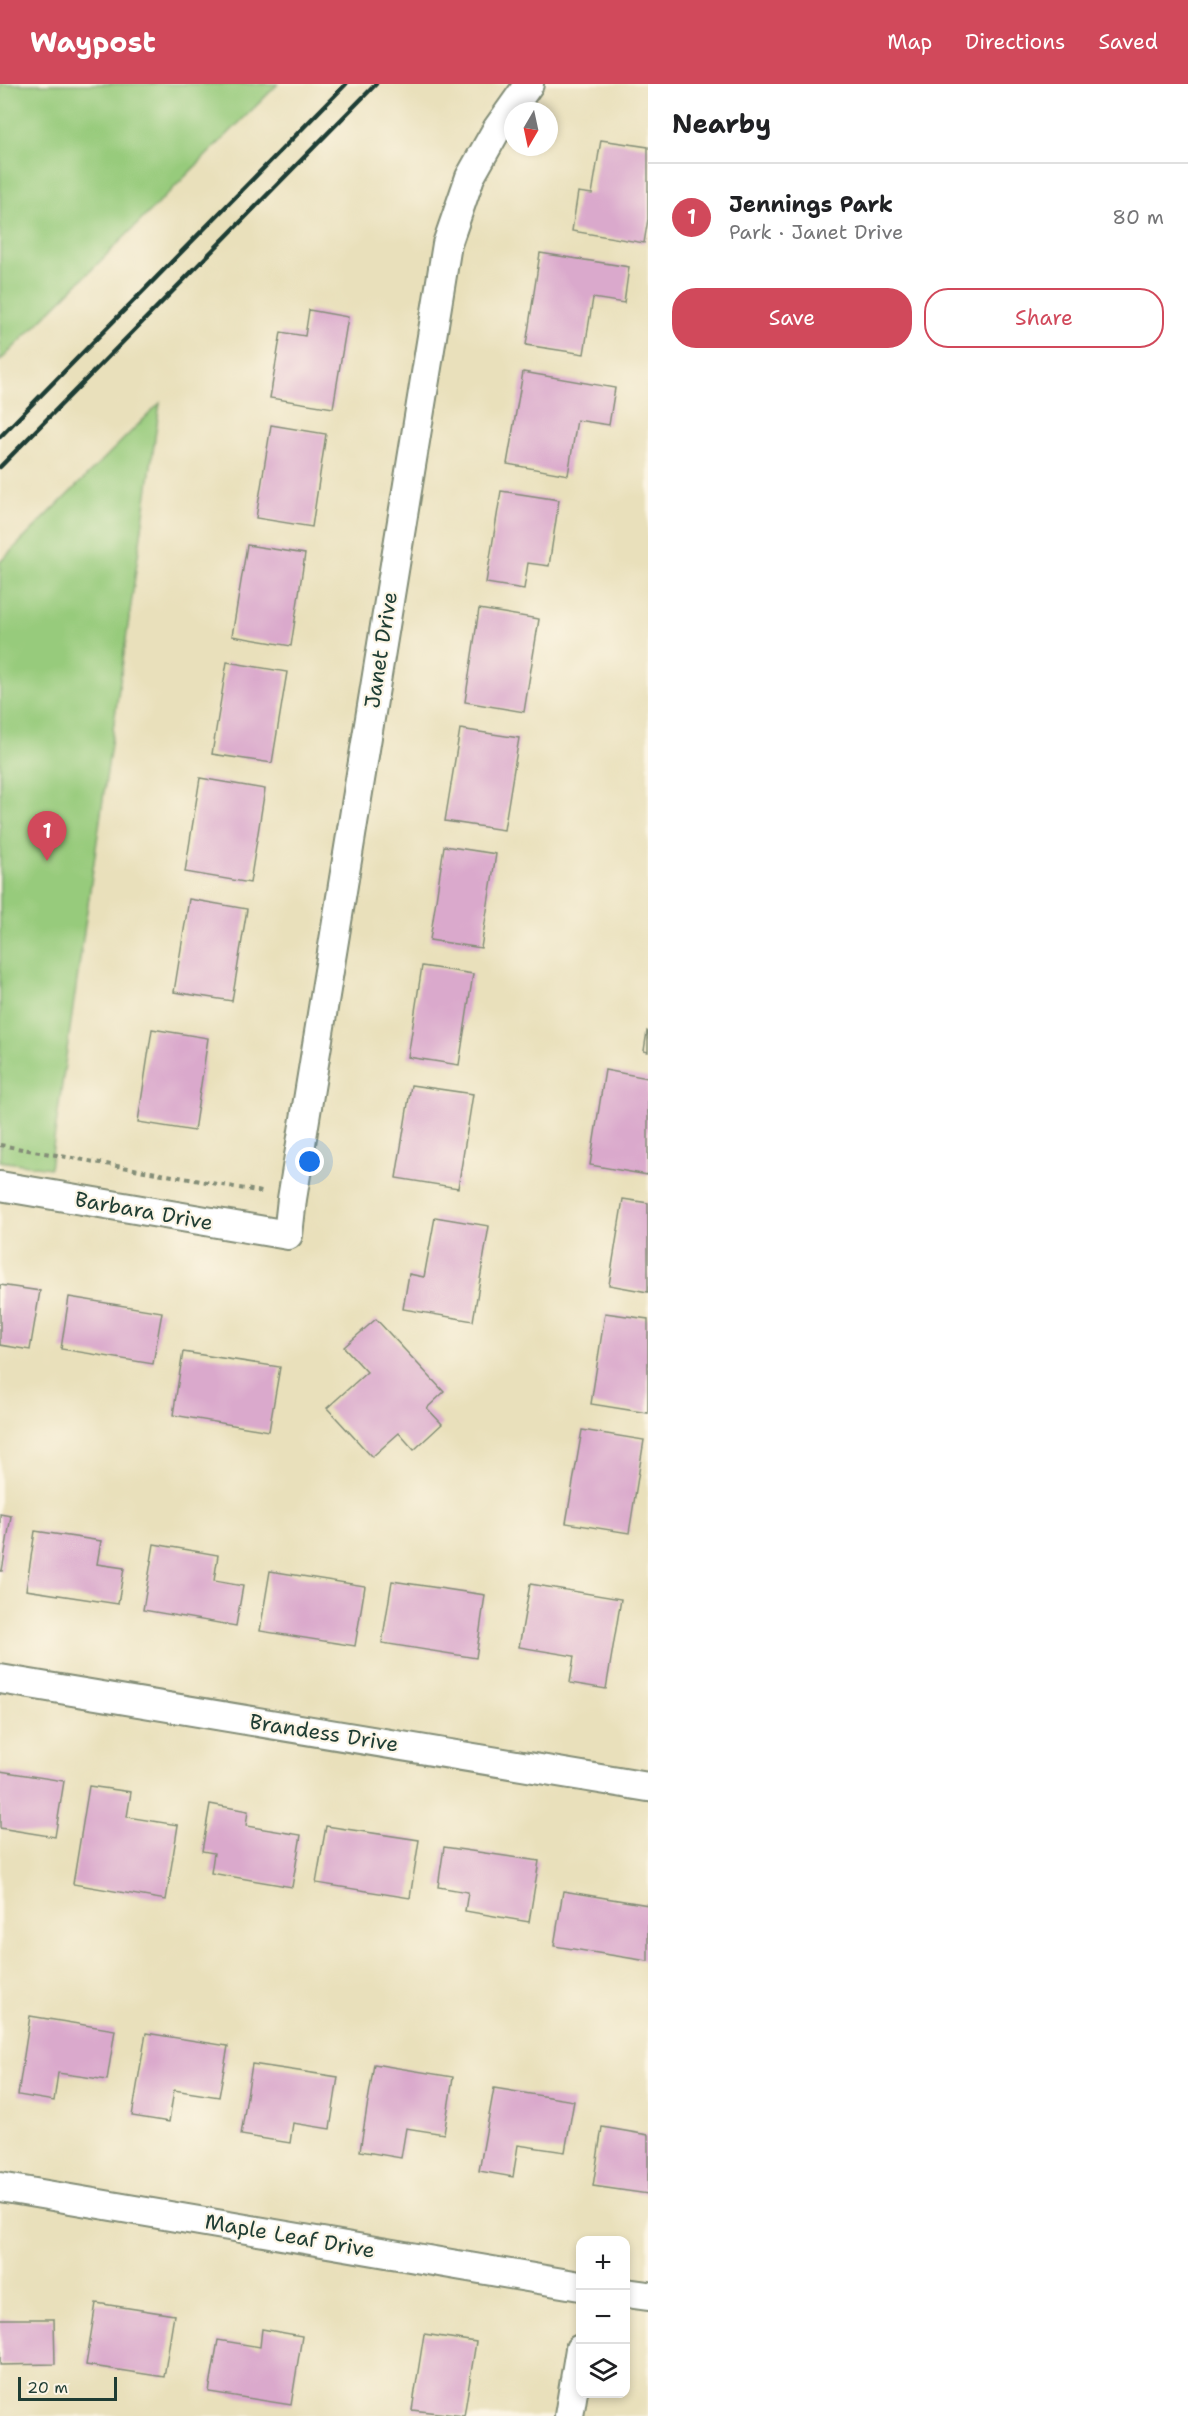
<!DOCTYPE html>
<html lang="en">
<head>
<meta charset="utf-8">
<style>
	body { margin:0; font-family:"Shantell Sans",sans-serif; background:#f2f2f2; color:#202124 }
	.controls { position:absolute; right:18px; bottom:18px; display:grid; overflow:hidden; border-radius:12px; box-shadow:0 3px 9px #0003 }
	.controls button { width:54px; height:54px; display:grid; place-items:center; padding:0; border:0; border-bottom:2px solid #e0e0e0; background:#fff; color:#202124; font:30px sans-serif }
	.compass { position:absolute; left:504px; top:18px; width:54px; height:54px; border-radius:50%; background:#fff; box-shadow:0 3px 9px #0003; rotate:189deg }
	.scale { position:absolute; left:18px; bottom:15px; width:99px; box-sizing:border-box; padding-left:6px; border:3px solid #1f3d34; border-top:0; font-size:16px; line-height:21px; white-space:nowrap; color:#1f3d34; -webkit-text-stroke:4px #fcf5e5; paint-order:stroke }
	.you { position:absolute; left:310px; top:1078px; width:21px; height:21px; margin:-15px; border:4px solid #fff; border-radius:50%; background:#1a73e8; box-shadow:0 0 0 9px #1a73e833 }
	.badge { display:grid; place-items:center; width:39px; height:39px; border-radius:50%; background:#d1495b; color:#fff; font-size:20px; font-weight:700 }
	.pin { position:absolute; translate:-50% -50px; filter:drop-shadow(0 2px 3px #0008) }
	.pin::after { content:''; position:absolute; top:32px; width:21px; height:18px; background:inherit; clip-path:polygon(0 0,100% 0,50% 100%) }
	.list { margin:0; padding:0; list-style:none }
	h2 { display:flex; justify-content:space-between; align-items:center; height:78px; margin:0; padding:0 24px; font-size:26px }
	h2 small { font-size:20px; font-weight:400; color:#757577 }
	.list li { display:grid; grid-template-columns:39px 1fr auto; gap:18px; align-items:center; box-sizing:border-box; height:108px; padding:0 24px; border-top:2px solid #e0e0e0 }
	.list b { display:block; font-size:22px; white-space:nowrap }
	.list p { margin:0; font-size:20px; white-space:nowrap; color:#757577 }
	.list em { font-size:20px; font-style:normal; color:#757577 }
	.actions { display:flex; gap:12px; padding:18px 24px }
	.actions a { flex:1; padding:14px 0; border:2px solid #d1495b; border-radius:24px; text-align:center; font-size:21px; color:#d1495b }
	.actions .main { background:#d1495b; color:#fff }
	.icon { flex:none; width:33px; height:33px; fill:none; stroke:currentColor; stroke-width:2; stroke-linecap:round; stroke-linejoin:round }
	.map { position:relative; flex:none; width:648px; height:2332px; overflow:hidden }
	header { display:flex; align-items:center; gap:36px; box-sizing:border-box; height:84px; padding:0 30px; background:#d1495b; color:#fff }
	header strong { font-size:28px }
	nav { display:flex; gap:33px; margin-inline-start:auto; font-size:21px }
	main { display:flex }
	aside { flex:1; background:#fff }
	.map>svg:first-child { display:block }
</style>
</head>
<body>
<header>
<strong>Waypost</strong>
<nav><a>Map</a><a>Directions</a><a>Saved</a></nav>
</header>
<main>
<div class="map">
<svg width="648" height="2332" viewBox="0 0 648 2332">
	<rect width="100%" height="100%" fill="#fcf5e5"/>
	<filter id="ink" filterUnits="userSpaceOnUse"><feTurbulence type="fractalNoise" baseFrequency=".0167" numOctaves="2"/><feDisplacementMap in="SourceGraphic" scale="12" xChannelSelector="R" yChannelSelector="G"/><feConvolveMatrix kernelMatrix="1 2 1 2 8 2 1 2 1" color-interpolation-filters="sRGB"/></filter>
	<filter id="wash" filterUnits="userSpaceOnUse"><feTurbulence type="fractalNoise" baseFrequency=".008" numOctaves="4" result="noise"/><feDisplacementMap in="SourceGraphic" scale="24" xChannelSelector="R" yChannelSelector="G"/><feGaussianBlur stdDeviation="1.35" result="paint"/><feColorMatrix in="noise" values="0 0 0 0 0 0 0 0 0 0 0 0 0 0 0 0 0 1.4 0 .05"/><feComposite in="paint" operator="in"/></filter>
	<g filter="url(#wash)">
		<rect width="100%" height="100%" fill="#e9e0bb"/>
		<!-- green -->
		<g fill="#97cb7b" stroke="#5b8458" stroke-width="1.5">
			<path d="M0 0H278L0 277Z"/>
			<path d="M160 319 50 1084 0 1077V478Z"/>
		</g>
		<g id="blocks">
			<!-- building -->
			<g fill="#daa9cc">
				<path d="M601 56 648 63V135L644 159 572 147 578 108 592 110Z"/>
				<path d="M540 169 629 183 624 219 593 214 584 270 526 261Z"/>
				<path d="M309 226 348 233 333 324 270 314 281 248 305 252Z"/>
				<path d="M523 288 615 304 609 341 577 336 568 391 507 380Z"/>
				<path d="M271 341 326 350 312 443 256 434Z"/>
				<path d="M501 407 559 416 549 482 528 479 524 505 486 499Z"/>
				<path d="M247 461 305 470 291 562 232 552Z"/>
				<path d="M479 525 539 535 524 628 465 618Z"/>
				<path d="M227 578 287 588 272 679 212 670Z"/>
				<path d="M460 645 519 654 504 746 445 737Z"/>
				<path d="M200 694 265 705 250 799 185 788Z"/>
				<path d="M444 762 496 770 481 864 430 856Z"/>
				<path d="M189 815 247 825 232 917 174 908Z"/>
				<path d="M422 882 473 890 459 981 408 973Z"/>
				<path d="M152 945 208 954 194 1047 138 1038Z"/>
				<path d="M647 947 648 948V968L644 967Z"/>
				<path d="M605 986 648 994V1091L590 1081Z"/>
				<path d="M411 1001 473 1010 458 1104 396 1094Z"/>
				<path d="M623 1115 648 1119V1208L609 1201Z"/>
				<path d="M435 1133 489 1142 473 1237 403 1225 409 1190 424 1193Z"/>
				<path d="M0 1201 40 1207 30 1266 0 1261Z"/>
				<path d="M69 1213 162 1228 153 1280 61 1265Z"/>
				<path d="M605 1229 648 1235V1329L591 1320Z"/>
				<path d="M376 1235 444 1308 427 1324 442 1340 414 1366 399 1349 372 1373 327 1324 367 1288 344 1263Z"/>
				<path d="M183 1268 280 1283 269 1347 173 1331Z"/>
				<path d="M582 1346 644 1356 629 1449 566 1439Z"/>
				<path d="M0 1430 11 1432 2 1487H0Z"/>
				<path d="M35 1447 101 1457 97 1480 124 1484 118 1520 26 1506Z"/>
				<path d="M154 1460 218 1471 214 1497 243 1502 236 1542 143 1526Z"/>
				<path d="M270 1487 365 1502 355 1562 260 1547Z"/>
				<path d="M392 1497 485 1511 476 1574 382 1559Z"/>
				<path d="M530 1500 621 1515 606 1605 570 1599 574 1572 519 1563Z"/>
				<path d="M0 1687 64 1697 55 1753 0 1744Z"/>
				<path d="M89 1702 131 1708 127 1733 178 1741 166 1816 73 1800Z"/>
				<path d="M210 1720 248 1727 246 1742 301 1751 292 1803 211 1789 214 1769 202 1767Z"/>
				<path d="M326 1742 419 1756 410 1814 316 1799Z"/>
				<path d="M444 1763 539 1777 529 1838 465 1827 468 1808 438 1803Z"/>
				<path d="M563 1807 648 1821V1877L554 1862Z"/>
				<path d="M30 1932 115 1946 107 1996 58 1989 54 2017 18 2011Z"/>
				<path d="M146 1949 228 1962 219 2013 174 2006 169 2038 132 2032Z"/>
				<path d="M252 1980 338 1993 330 2045 293 2039 290 2059 241 2051Z"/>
				<path d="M374 1980 453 1993 444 2050 406 2044 401 2074 360 2067Z"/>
				<path d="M494 2004 574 2017 565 2068 518 2061 513 2093 479 2087Z"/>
				<path d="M602 2043 648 2051V2110L593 2102Z"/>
				<path d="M96 2219 174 2231 164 2293 86 2281Z"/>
				<path d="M0 2235H54L55 2280 0 2281Z"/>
				<path d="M262 2245 302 2252 291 2321 209 2308 218 2256 260 2263Z"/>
				<path d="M424 2250 476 2258 464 2332 412 2326Z"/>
			</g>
		</g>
	</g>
	<g filter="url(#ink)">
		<use href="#blocks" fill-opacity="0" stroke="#848e78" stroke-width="1.5"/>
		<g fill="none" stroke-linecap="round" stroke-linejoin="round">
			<!-- street casing -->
			<g stroke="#848e78" stroke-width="32">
				<g id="street">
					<path d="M0 1102 288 1151 292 1115 447 160 470 93 497 45 529 0"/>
					<path d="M0 1595 648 1703"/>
					<path d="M0 2103 580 2202"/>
					<path d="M626 2209 648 2212"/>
					<path d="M569 2332 580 2265"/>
				</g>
			</g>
			<!-- path -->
			<path stroke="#848e78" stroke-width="4" stroke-dasharray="4.5 4.5" stroke-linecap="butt" d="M0 1061 262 1108"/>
			<!-- street -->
			<use href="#street" stroke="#fff" stroke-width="28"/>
			<!-- rail -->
			<g stroke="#1f3d34" stroke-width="4.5">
				<path d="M0 353 346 0"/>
				<path d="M0 383 376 0"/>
			</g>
		</g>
	</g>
	<g text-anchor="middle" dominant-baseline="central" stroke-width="4.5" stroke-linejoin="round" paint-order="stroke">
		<!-- street labels -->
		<g font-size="21" fill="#1f3d34" stroke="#fcf5e5">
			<text transform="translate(381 566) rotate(-81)">Janet Drive</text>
			<text transform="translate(144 1127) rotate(10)">Barbara Drive</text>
			<text transform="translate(324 1649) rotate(9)">Brandess Drive</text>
			<text transform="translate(290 2152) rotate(10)">Maple Leaf Drive</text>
		</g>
	</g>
</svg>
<div class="controls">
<button>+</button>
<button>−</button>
<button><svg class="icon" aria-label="layers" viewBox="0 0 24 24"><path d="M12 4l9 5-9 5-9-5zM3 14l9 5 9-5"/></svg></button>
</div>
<svg class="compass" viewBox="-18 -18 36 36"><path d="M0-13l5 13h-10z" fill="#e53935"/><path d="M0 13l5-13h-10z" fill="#757577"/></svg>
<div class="scale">20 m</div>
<div class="you"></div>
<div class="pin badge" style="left:47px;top:777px">1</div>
</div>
<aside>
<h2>Nearby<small></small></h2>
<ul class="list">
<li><span class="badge">1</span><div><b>Jennings Park</b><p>Park · Janet Drive</p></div><em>80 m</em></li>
</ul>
<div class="actions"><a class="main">Save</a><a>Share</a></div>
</aside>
</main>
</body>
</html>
